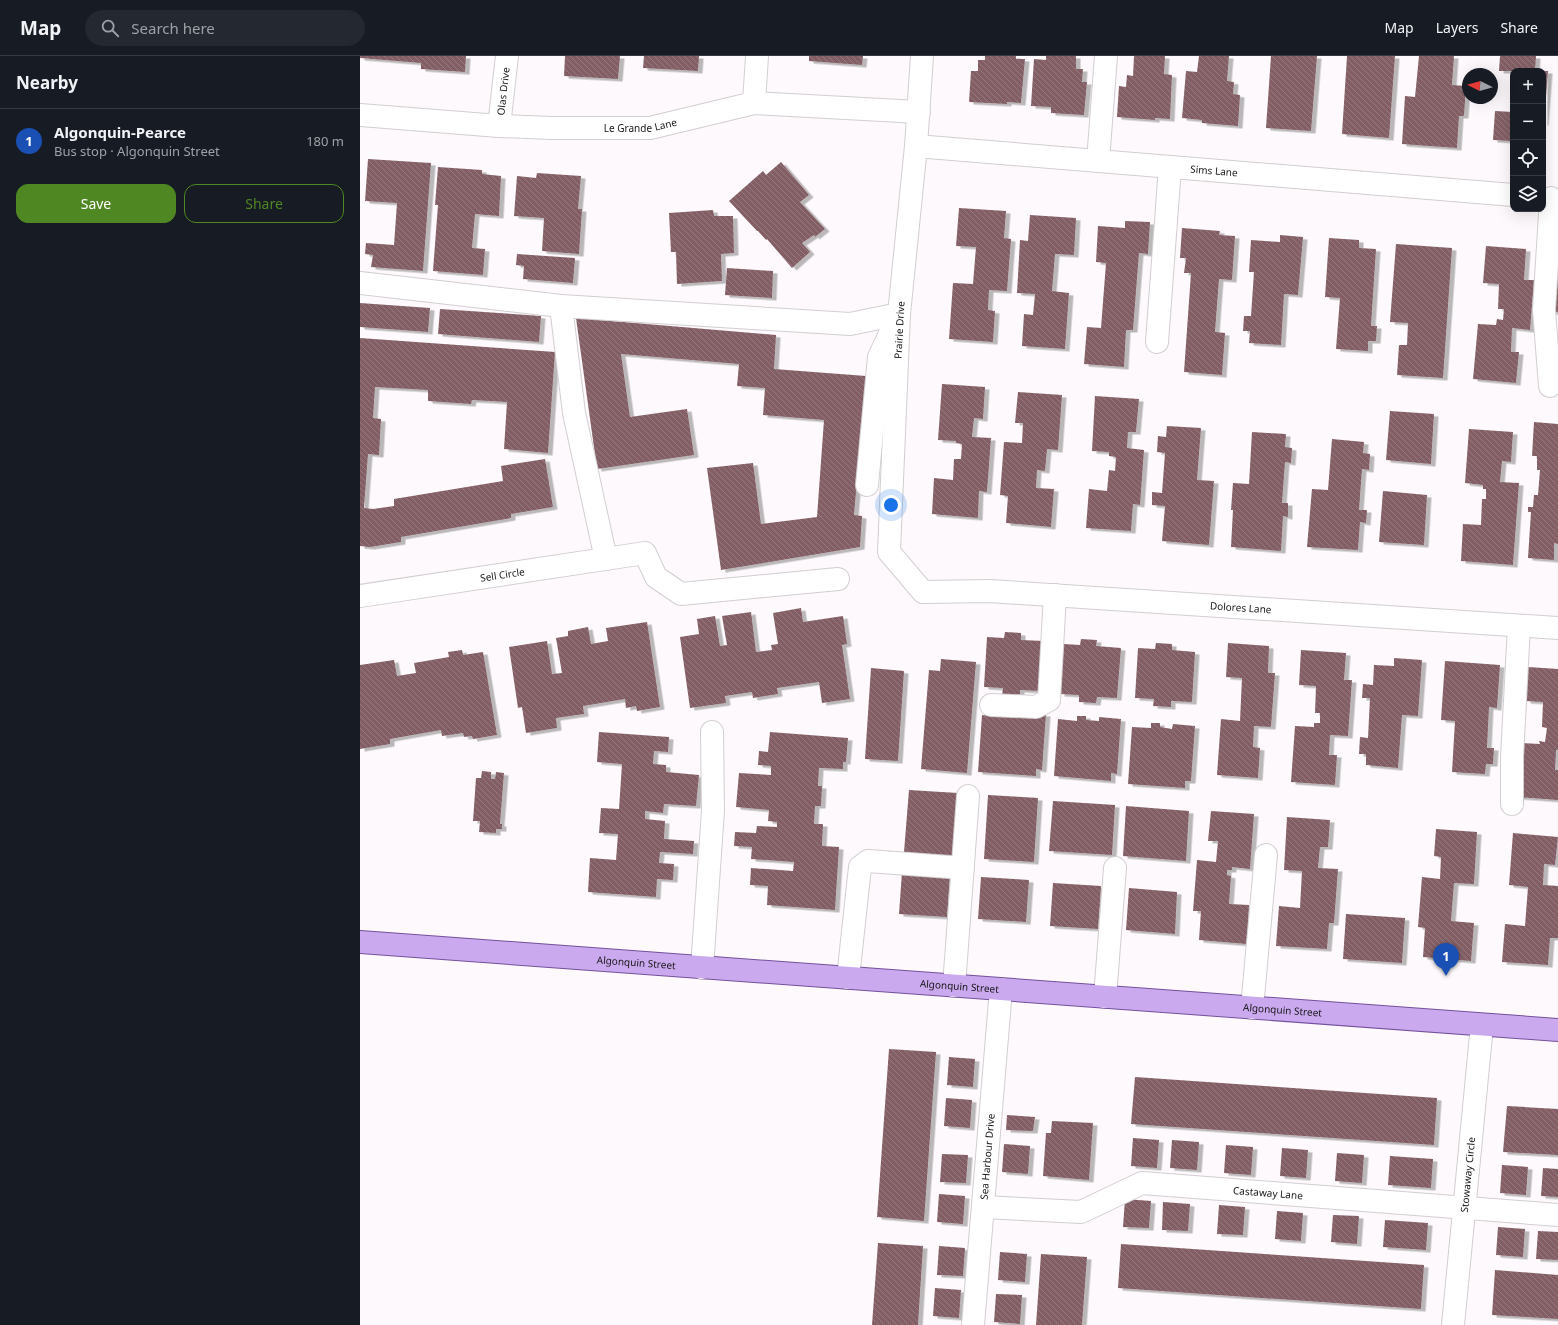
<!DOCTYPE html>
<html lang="en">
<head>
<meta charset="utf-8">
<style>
	body { margin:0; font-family:"Noto Sans",sans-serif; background:#242831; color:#f1f3f6 }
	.controls { position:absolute; right:12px; top:12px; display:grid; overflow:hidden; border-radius:8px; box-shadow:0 4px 16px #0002 }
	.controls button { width:36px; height:36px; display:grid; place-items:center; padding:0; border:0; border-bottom:1px solid #363941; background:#171b24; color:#f1f3f6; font:20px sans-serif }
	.compass { position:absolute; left:1102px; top:12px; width:36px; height:36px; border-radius:50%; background:#171b24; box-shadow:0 4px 16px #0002; rotate:275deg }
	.you { position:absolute; left:531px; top:449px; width:14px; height:14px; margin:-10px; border:3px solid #fff; border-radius:50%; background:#1a73e8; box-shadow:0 0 0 6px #1a73e833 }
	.badge { display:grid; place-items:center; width:26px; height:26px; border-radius:50%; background:#4f8722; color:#fff; font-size:13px; font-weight:700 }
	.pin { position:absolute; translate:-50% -33px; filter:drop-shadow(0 1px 2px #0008) }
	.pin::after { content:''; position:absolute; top:21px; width:14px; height:12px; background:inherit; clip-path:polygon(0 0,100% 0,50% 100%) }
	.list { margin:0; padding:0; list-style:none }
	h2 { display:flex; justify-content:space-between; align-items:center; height:52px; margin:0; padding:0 16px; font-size:17px }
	h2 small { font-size:13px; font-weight:400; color:#9ea1a6 }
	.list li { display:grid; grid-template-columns:26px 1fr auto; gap:12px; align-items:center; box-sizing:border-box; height:64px; padding:0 16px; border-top:1px solid #363941 }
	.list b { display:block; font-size:15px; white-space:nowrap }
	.list p { margin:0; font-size:13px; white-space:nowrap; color:#9ea1a6 }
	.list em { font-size:13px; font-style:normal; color:#9ea1a6 }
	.actions { display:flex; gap:8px; padding:12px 16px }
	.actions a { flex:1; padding:9px 0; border:1px solid #4f8722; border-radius:12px; text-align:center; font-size:14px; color:#4f8722 }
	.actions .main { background:#4f8722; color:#fff }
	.icon { flex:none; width:22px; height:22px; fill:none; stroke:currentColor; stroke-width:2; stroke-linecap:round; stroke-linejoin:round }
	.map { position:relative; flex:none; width:1198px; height:1269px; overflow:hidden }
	header { display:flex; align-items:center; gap:24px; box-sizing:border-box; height:56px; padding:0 20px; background:#171b24; border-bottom:1px solid #363941 }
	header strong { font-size:19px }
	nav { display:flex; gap:22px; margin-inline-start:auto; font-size:14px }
	.search { width:280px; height:36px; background:#242831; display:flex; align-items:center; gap:10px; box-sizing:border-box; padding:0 14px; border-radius:22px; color:#9ea1a6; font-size:15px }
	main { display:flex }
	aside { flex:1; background:#171b24 }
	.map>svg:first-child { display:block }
</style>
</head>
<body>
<header>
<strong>Map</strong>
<div class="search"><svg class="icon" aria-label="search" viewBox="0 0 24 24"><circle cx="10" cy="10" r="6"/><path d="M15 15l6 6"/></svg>Search here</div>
<nav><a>Map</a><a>Layers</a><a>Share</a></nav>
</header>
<main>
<aside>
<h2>Nearby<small></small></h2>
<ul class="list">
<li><span class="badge" style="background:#1a4fb4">1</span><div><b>Algonquin-Pearce</b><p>Bus stop · Algonquin Street</p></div><em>180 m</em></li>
</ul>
<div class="actions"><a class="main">Save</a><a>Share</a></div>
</aside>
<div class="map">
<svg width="1198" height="1269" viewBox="0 0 1198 1269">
	<defs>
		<pattern id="building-back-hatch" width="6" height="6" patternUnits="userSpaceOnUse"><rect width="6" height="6" fill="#835f65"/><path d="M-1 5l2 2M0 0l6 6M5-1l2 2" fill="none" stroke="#937a7e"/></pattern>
		<filter id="shadow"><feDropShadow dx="4.5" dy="2.5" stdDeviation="0" flood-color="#0004"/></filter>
	</defs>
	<rect width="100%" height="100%" fill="#fdf9fc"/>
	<!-- building -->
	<g fill="url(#building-back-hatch)" filter="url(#shadow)">
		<path d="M0 0H106L105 16 61 13V7L0 2Z"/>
		<path d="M205 0H260L258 23 204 20Z"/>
		<path d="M284 0H339L338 15 283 12Z"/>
		<path d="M449 0H503L502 9 449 5Z"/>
		<path d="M625 0H656V3H665L661 47 647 46V48L609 46 611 15H618V4H625Z"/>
		<path d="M686 0H716V13H723L722 26H727L724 59 691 57V51L671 50 674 3 686 4Z"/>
		<path d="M774 0H805L804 18 812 19 810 63 795 62V64L757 61 759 30 766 31 767 19 773 20Z"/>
		<path d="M839 0H869L867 25 874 26 873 38 880 39 878 70 842 67V64L822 62 826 15 837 16Z"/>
		<path d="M911 0H957L951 75 906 72Z"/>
		<path d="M987 0H1035L1029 82 982 78Z"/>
		<path d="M1059 0H1094L1092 29 1106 30 1104 60H1099L1097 92 1042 88 1045 40 1055 41Z"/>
		<path d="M1140 0H1176L1175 15H1139Z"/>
		<path d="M1183 15H1188L1184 67H1183Z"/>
		<path d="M1135 55 1153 56V85L1133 84Z"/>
		<path d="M8 103 71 107 63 215 11 211 13 199 5 198 6 187 34 189 37 147 5 145Z"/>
		<path d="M421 106 449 139 440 146 465 173 455 181 454 179 442 187 450 196 432 212 407 183 406 184 398 175H397L369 145 403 115 406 119Z"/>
		<path d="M78 111 122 114V118L141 120 139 160 115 158 112 192 125 193 123 219 73 215 78 149H75Z"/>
		<path d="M177 117 221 120 218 153H222L219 198 182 195 184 162 154 160 157 120 176 122Z"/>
		<path d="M599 152 646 155 644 182 651 183 647 235 629 234 628 254 635 255 633 286 589 283 593 227 613 228 616 191 596 190Z"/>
		<path d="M353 154 354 160H373L374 197 361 198 362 225 317 228 316 196H311L309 157Z"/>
		<path d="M670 159 716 162 714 199 695 198 692 235 709 237 705 293 662 290 664 258 673 259 675 238 657 237 660 184 668 185Z"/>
		<path d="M765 165 790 166 788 198 779 197 773 274H766L764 311 724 308 727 271 741 272 746 207 736 206 738 170 765 172Z"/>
		<path d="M822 172 860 175 859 179 875 180 872 224 859 223 855 276 865 277 862 319 824 316 831 217H824L826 202H820Z"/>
		<path d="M920 179 943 181 938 239 924 238 921 289 889 287 890 275H883L884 260H891L894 216H889L891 184 920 186Z"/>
		<path d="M969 182 999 184V192L1016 193 1011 270H1017L1016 285H1008V295L976 293 980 242 965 241Z"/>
		<path d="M1036 188 1092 192 1083 322 1037 319 1039 289H1047L1048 267 1030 266Z"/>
		<path d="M1126 190 1166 193 1164 224H1174L1170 274 1152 272 1151 296H1159L1156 327 1113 323 1118 268 1136 269 1137 263 1143 264 1144 253H1138L1139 228 1123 227Z"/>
		<path d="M1198 195V256H1190Z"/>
		<path d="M157 198 215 202 213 227 163 223 164 210 156 209Z"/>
		<path d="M367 212 413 215 412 242 365 239Z"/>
		<path d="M0 247 70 252 68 276 0 271Z"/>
		<path d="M80 253 181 260 179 286 78 278Z"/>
		<path d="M216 262 416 279 414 313 506 320 494 459 502 460 500 491 361 514 347 412 393 407 401 468 457 461 464 364 403 359 405 332 377 330 379 308 261 298 270 361 327 353 334 399 237 413Z"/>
		<path d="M0 282 195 296 188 397 144 393 147 346 112 344 111 348 68 345V334L15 331 13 362 21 363 19 399 8 398 4 452 13 453 34 450V443L143 425 141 410 185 403 193 451 151 458V462L41 481V486L10 491 0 490Z"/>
		<path d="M582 328 625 331 623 363 614 362 612 381 631 382 627 436 619 435 618 462 572 458 574 422 593 424 594 403H601L602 388 596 387V385L578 384Z"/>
		<path d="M658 336 702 339 698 394 687 393 685 415 677 414 676 432 694 433 691 471 646 467 648 440 640 439 644 386 662 387 663 367H655Z"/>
		<path d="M735 340 779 343 776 376H768L767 392 784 394 780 449 773 448 771 475 726 472 729 433 747 435 749 414 755 415 756 401 749 400V396L732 395Z"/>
		<path d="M1030 355 1074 358 1071 408 1026 404Z"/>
		<path d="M1174 366 1198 368V488L1194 487V504L1168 502 1171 456H1168V451H1173L1174 439H1178L1180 414H1177V400H1172Z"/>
		<path d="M807 370 841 372 837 424 854 425 849 489 802 485 805 450 792 449V436L802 437 805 397 797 396 798 380 806 381Z"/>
		<path d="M1109 373 1153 376 1151 406 1142 405 1140 426 1159 427 1153 509 1101 505 1103 468 1121 469 1122 443H1126V433H1123V429L1105 427Z"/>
		<path d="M892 376 926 378 925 391 932 392 931 407 925 406 922 447H928V461L923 460 921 495 871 491 873 454H871L873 427 889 428Z"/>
		<path d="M972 383 1004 386 1003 397 1010 398 1009 414 1002 413 999 454H1007L1006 467 1000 466 998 494 947 491 952 433 968 434Z"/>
		<path d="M1023 435 1067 439 1064 489 1019 486Z"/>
		<path d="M441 552 443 566 483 560 487 588 482 589 490 643 462 647 459 626 417 632 418 638 393 642 392 636 365 640 366 647 330 652 320 581 339 578 337 563 355 560 360 590 367 589 362 560 391 556 396 596 412 594 411 589 418 588 413 557Z"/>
		<path d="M287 566 300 651 277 655 276 650 266 652 265 643 223 650 224 658 196 662 197 672 166 677 162 651 158 652 149 591 187 585 192 618 202 617 196 582 208 580V575L228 571 231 588 248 585 246 572Z"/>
		<path d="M645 576 661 577V584L684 585 681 635 660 634V640L642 639 643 632 624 631 627 581 644 582Z"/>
		<path d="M721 583 737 584 736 590 761 592 757 642 737 641 736 647 719 646V639L700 638 704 588 720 589Z"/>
		<path d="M796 587 812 588V594L835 596 832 646 811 645V651L793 650 794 643 775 642 778 592 795 593Z"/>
		<path d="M868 587 909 590 908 617H915L911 671 894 670 893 691 900 692 898 722 857 719 861 663 880 665 882 622 866 621Z"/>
		<path d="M102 594 103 599 123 596 137 679 113 683 112 680 104 681 103 677 82 680 81 674 30 683V688L0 693V609L34 604 37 620 56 617 54 607 89 601 88 596Z"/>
		<path d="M941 594 986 597 984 624H992L988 680 970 679 969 699H977L975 729 931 726 935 670 954 671V667H960V657H955L956 630 939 629Z"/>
		<path d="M1034 602 1062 604 1058 660 1042 659 1038 712 1006 709V698H999L1000 681 1008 682 1010 642H1002L1003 628 1013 629 1014 609 1034 610Z"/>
		<path d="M581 603 616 606 607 717 561 713 569 614 580 615Z"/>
		<path d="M1085 605 1140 609 1137 652 1129 651 1127 692H1134L1133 708H1126L1125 718 1092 716 1095 665 1081 664Z"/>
		<path d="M1168 611 1198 613V694H1196L1195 714H1198V744L1157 741 1161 687 1180 688 1179 685 1185 686 1187 672 1182 671 1183 646 1166 645Z"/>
		<path d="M511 612 544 615 538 705 505 703Z"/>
		<path d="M642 655 686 658 682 714 676 713V720L618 716 622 659 641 661Z"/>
		<path d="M717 660H726V664L739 665V661L761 663 757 718 751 717V725L694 720 698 663 717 665Z"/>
		<path d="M791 667H800V671L812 673 813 668 835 670 831 725H825V732L768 728 772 671 791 672Z"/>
		<path d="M239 676 309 681 308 696 294 695 293 708 306 709V716L339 719 336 750 304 748 303 757 285 755V763L305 765 304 783 334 785 333 798 300 796 299 807 314 808 313 824 297 823 296 841 228 836 230 802 256 804 258 778 239 777 241 752 259 753 262 708 237 706Z"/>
		<path d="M410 676 488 682 486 706H483V713L459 712 458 730H462L461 750H455L454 768H463L462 790 479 791 475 854 407 849 408 830 390 829 391 812 433 815 434 806 391 803 392 791 374 790 375 776 396 777 397 770 417 771V766L408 765 409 754 376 751 379 717 411 719V710L398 709 399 695 408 696Z"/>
		<path d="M122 715 131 716V723H135L136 716 144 717 140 768H142V773H136V777L119 776 120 765H113L116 722H121Z"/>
		<path d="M549 734 598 737 594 800 544 796Z"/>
		<path d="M628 739 678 742 674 806 624 803Z"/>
		<path d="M693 745 755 749 752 799 689 795Z"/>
		<path d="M766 750 829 755 826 805 763 800Z"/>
		<path d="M851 755 894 758 890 813 872 811V814H867V819L871 820 869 848 889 849 887 888 839 884 841 855H833L837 804 856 806 858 785H848Z"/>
		<path d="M927 761 970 764 968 791H960L958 812 978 813 974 867H969L967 893 916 890 919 850 940 852 942 815 924 814Z"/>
		<path d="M1076 773 1117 776 1114 828 1094 827 1091 865 1114 867 1111 905 1063 901 1065 872 1058 871 1062 821 1080 823 1081 801 1074 800Z"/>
		<path d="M1153 777 1198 781 1195 809 1184 808 1183 829 1198 830V882H1190L1188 909 1142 906 1145 868 1165 870 1168 831 1149 829Z"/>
		<path d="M542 816 590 819 587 861 539 858Z"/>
		<path d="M621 821 669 824 666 866 618 863Z"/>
		<path d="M693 827 741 830 738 873 690 870Z"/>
		<path d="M769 832 817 836 815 878 766 874Z"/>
		<path d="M986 858 1045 862 1042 907 983 903Z"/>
		<path d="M529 993 576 996 564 1165 517 1161Z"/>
		<path d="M589 1001 615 1003 613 1031 587 1029Z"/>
		<path d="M775 1021 1077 1042 1074 1089 771 1068Z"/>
		<path d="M586 1042 612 1044 610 1072 584 1070Z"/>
		<path d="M1147 1050 1198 1053V1099L1143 1096Z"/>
		<path d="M647 1059 675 1061 673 1075 646 1074Z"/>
		<path d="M692 1065 733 1067 729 1124 683 1120 686 1077H691Z"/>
		<path d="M773 1082 799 1084 797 1112 771 1110Z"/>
		<path d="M812 1084 839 1086 837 1114 810 1112Z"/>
		<path d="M644 1088 670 1090 668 1118 642 1116Z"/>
		<path d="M866 1089 893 1091 891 1119 864 1117Z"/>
		<path d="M922 1092 948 1094 946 1122 920 1120Z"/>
		<path d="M977 1097 1004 1099 1002 1127 975 1125Z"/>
		<path d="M582 1098 608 1099 606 1127 580 1126Z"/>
		<path d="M1030 1100 1073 1103 1071 1132 1028 1129Z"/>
		<path d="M1142 1109 1168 1111 1166 1139 1140 1137Z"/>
		<path d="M1183 1112 1198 1113V1141L1181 1140Z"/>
		<path d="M579 1138 605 1140 603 1168 577 1166Z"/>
		<path d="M765 1143 791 1145 789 1172 763 1171Z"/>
		<path d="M803 1146 830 1148 828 1175 802 1174Z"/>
		<path d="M859 1149 885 1151 883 1179 857 1178Z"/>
		<path d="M917 1155 943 1157 941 1185 915 1183Z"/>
		<path d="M973 1159 999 1160 997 1188 971 1186Z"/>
		<path d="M1025 1164 1068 1167 1066 1194 1023 1191Z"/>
		<path d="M1138 1171 1165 1173 1163 1201 1136 1199Z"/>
		<path d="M1178 1175 1198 1176V1204L1176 1203Z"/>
		<path d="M518 1187 563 1190 558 1269H512Z"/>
		<path d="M761 1188 1064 1209 1061 1253 758 1232Z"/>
		<path d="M579 1190 605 1192 603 1220 577 1219Z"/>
		<path d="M640 1196 667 1198 665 1226 638 1224Z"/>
		<path d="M681 1198 727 1201 722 1269H676Z"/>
		<path d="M1135 1214 1198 1219V1263L1132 1259Z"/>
		<path d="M575 1232 601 1234 599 1262 573 1260Z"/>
		<path d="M636 1238 662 1239 660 1268 634 1266Z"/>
	</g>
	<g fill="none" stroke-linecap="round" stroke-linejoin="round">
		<!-- minor casing -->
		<g stroke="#d2ced1" stroke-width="24">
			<g id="minor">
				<path id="s1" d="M562 0 556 90 539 258 529 496 563 536 629 535 1198 572"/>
				<path d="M394 47 397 0"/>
				<path id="s2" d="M0 59 139 70 192 72H290L394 47 559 56"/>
				<path id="s3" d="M139 70 147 0"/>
				<path id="s4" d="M556 90 1153 139"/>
				<path d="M738 105 746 0"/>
				<path d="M0 227 201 250 490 268 539 258"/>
				<path d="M201 250 214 357 246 503"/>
				<path d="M797 286 810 111"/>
				<path d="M1190 330 1184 254 1191 142"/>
				<path d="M507 429 519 301 535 267"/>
				<path id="s5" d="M0 540 285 497 296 521 321 538 478 523"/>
				<path d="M631 649 676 651 689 644 695 539"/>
				<path d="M1152 748V701L1159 570"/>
				<path d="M342 912 353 755 352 676"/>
				<path d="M488 922 500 811 508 805 603 812"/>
				<path d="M594 930 608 740"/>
				<path d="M745 941 755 812"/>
				<path d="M892 952 906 799"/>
				<path id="s6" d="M623 1151 721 1156 782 1127 1198 1159"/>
				<path id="s7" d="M613 1269 641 933"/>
				<path id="s8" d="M1093 1269 1122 969"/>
			</g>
		</g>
		<!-- major casing -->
		<g stroke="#75509c" stroke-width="24">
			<g id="major">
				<path id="s9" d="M0 886 1198 974"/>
			</g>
		</g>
		<!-- minor -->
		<use href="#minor" stroke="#fff" stroke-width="22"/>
		<!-- major -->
		<use href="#major" stroke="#caa9ee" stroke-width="22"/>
	</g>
	<g text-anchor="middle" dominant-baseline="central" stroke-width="4" stroke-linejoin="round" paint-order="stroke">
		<!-- street labels -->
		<g font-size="10" fill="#171617" stroke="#fff">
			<text stroke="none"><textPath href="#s3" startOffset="35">Olas Drive</textPath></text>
			<text stroke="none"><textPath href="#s2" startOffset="281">Le Grande Lane</textPath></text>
			<text stroke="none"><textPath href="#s4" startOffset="299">Sims Lane</textPath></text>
			<text transform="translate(539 274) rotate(-87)">Prairie Drive</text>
			<text stroke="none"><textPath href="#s5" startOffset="144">Sell Circle</textPath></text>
			<text stroke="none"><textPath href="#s1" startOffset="868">Dolores Lane</textPath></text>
			<text stroke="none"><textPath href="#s9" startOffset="277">Algonquin Street</textPath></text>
			<text stroke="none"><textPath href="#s9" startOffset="601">Algonquin Street</textPath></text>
			<text stroke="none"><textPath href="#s9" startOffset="925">Algonquin Street</textPath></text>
			<text stroke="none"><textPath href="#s7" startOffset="169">Sea Harbour Drive</textPath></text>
			<text stroke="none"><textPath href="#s8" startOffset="151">Stowaway Circle</textPath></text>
			<text stroke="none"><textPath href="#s6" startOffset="292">Castaway Lane</textPath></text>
		</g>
	</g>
</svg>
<div class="controls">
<button>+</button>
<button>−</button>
<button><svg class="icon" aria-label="locate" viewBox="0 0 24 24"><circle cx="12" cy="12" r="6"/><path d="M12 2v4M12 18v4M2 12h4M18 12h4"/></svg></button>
<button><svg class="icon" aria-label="layers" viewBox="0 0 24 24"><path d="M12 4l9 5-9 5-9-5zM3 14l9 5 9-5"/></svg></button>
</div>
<svg class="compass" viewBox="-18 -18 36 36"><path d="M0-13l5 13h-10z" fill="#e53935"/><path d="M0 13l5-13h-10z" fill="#9ea1a6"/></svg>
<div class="you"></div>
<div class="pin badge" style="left:1086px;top:920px;background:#1a4fb4">1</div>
</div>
</main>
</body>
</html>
